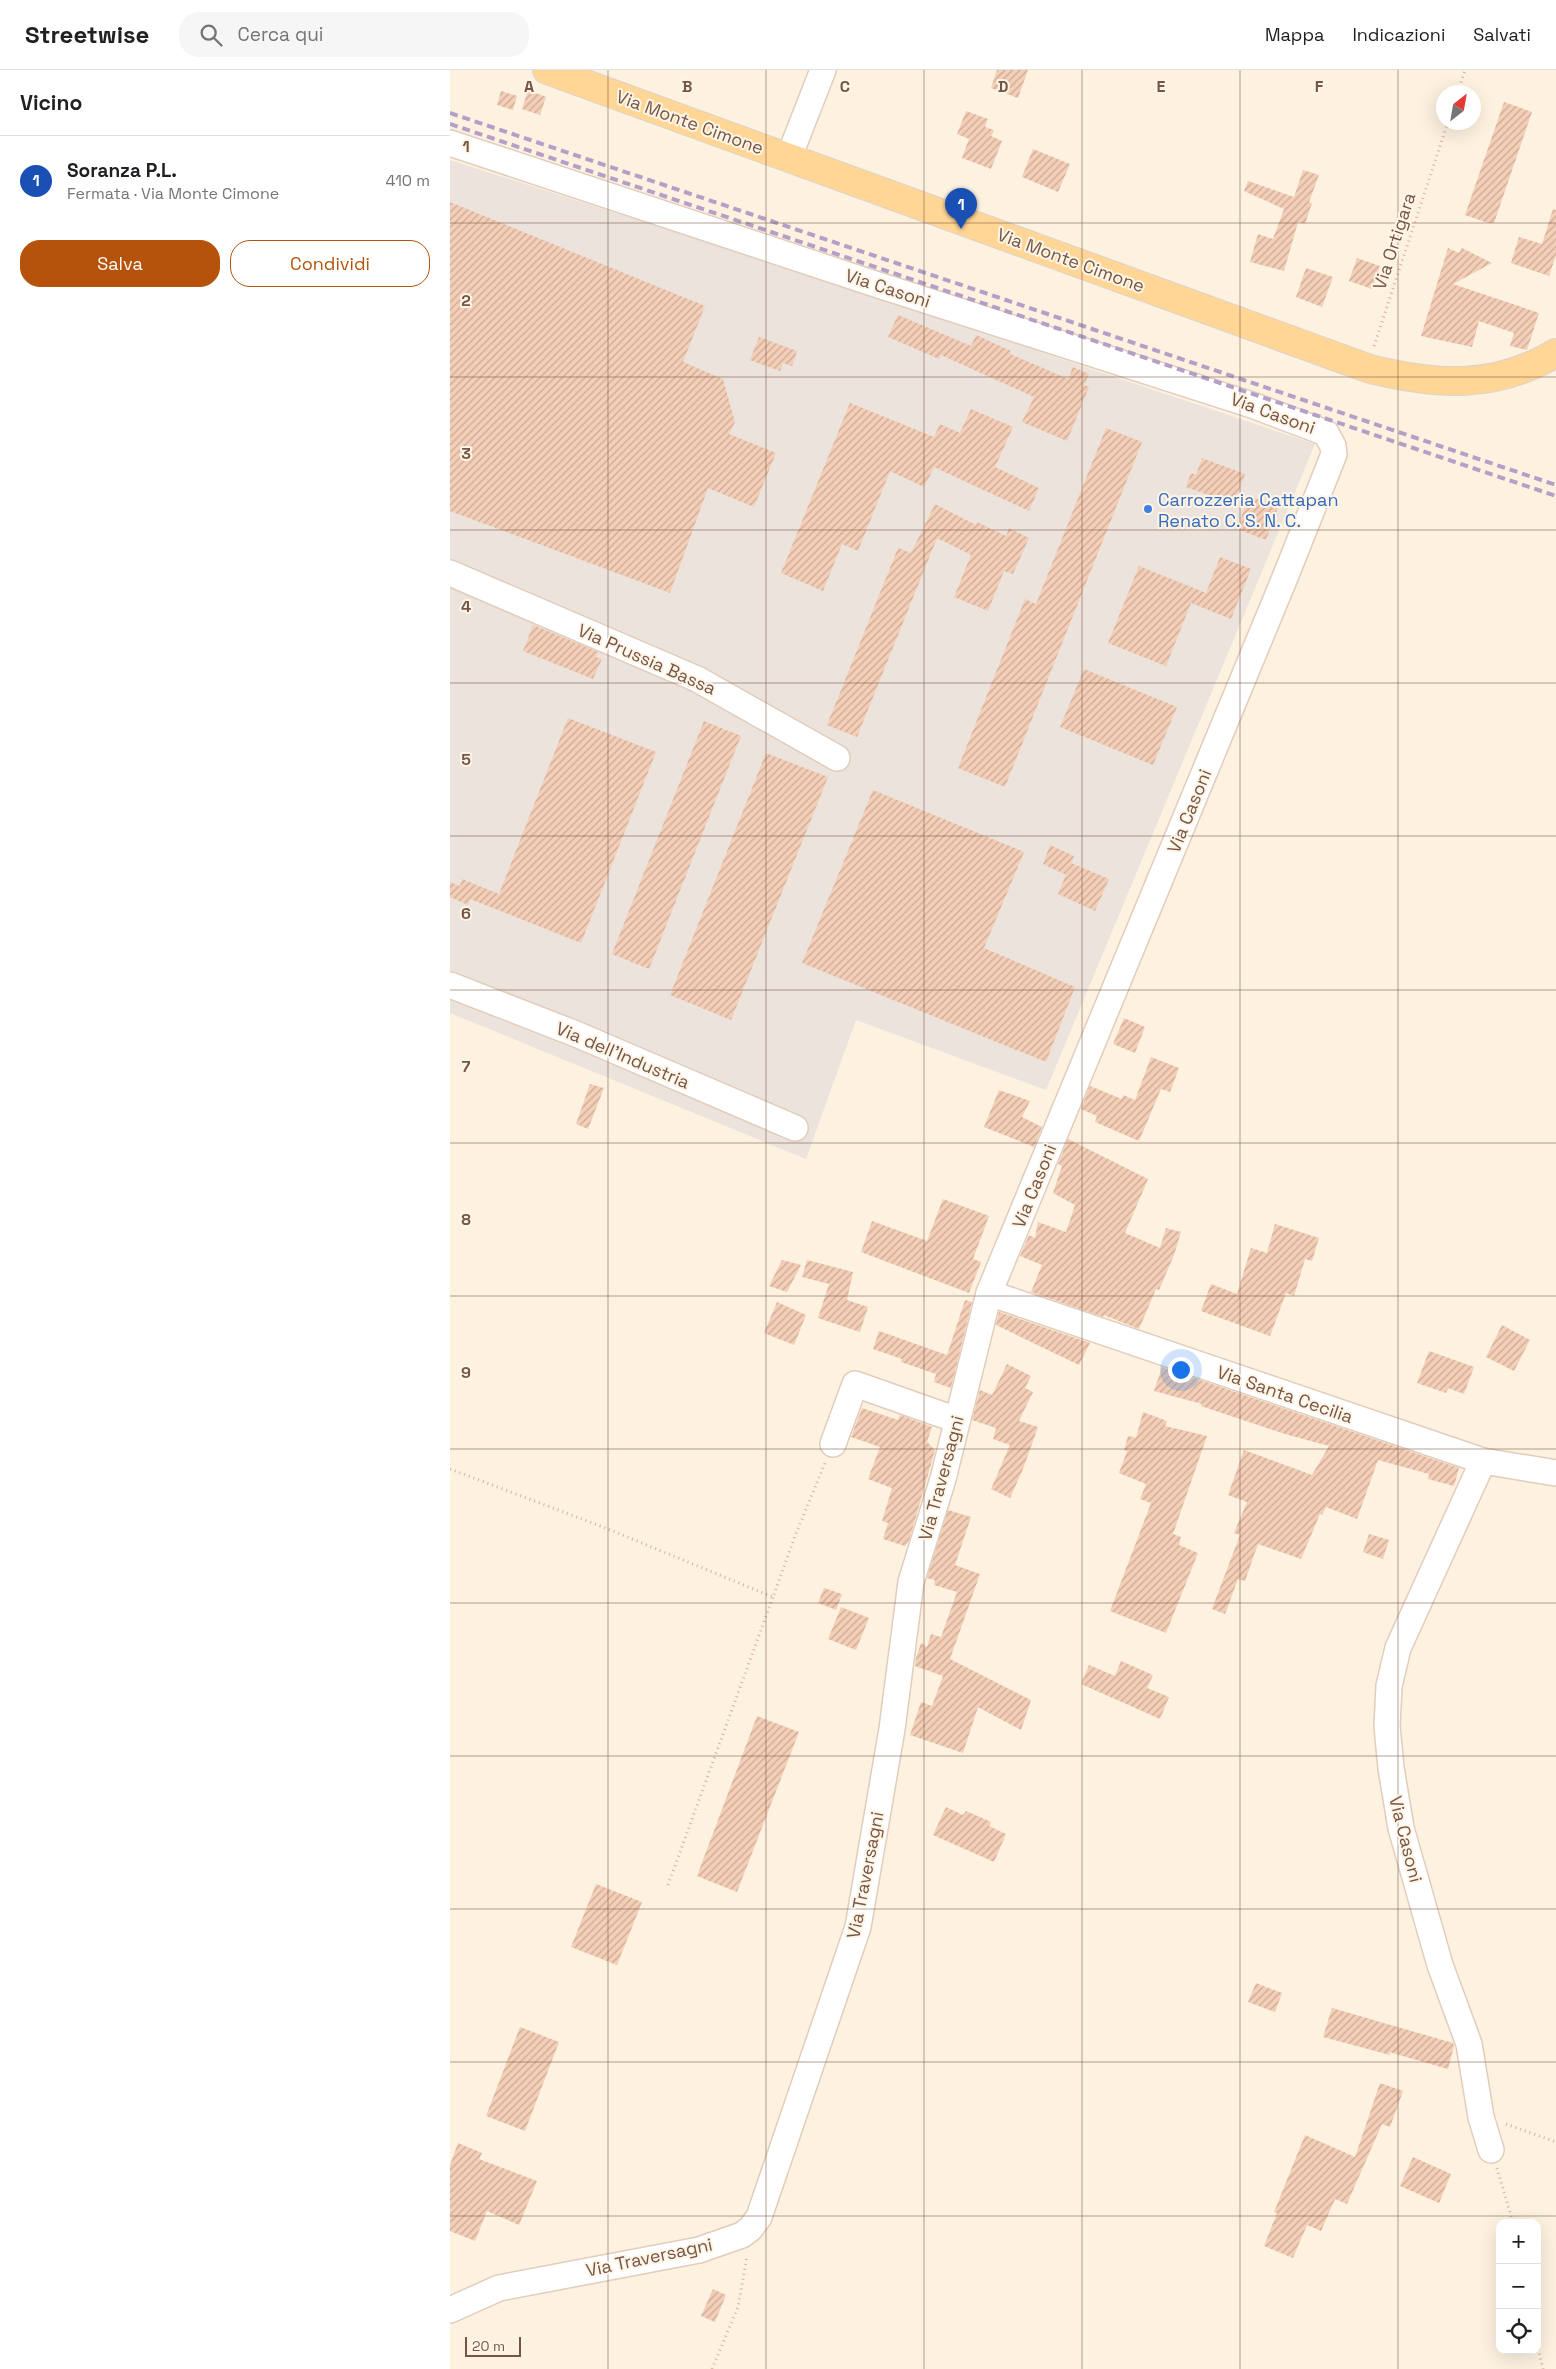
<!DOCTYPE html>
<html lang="it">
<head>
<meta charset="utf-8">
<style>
	body { margin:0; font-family:"Space Grotesk",sans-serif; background:#f6f6f6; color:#202124 }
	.controls { position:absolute; right:15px; bottom:15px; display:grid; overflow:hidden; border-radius:10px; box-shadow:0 5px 20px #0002 }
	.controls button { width:45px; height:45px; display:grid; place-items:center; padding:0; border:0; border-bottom:1px solid #e0e0e0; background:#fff; color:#202124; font:25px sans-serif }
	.compass { position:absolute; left:986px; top:15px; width:45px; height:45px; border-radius:50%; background:#fff; box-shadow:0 5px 20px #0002; rotate:31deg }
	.scale { position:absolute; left:15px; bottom:12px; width:56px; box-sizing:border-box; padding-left:5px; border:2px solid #755646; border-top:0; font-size:14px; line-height:18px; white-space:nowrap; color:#755646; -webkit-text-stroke:4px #fff5e7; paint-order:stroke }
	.you { position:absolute; left:730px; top:1299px; width:18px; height:18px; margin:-12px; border:4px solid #fff; border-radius:50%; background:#1a73e8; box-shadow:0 0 0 8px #1a73e833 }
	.badge { display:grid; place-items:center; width:32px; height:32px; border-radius:50%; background:#b45309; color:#fff; font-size:16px; font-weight:700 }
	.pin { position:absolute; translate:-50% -41px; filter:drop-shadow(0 1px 2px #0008) }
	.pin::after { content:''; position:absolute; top:26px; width:18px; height:15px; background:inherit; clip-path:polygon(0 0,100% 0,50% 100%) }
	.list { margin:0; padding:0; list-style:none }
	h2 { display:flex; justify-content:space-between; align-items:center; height:65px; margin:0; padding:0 20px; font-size:21px }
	h2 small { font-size:16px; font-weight:400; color:#757577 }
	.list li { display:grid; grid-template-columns:32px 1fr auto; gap:15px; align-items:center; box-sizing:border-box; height:90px; padding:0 20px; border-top:1px solid #e0e0e0 }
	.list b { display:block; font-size:19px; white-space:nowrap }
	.list p { margin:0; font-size:16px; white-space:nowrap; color:#757577 }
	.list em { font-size:16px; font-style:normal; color:#757577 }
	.actions { display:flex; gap:10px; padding:15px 20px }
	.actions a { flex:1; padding:11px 0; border:1px solid #b45309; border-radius:20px; text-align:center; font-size:18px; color:#b45309 }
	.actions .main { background:#b45309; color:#fff }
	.icon { flex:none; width:28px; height:28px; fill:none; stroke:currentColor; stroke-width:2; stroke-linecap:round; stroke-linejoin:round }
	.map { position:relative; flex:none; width:1106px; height:2299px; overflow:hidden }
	header { display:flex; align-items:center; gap:30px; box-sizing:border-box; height:70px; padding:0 25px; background:#fff; border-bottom:1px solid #e0e0e0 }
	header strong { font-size:24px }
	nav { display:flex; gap:28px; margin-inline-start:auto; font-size:18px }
	.search { width:350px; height:45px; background:#f6f6f6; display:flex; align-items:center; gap:12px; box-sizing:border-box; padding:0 18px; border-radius:20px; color:#757577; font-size:19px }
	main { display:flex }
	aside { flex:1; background:#fff }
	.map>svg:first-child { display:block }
</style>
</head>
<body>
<header>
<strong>Streetwise</strong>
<div class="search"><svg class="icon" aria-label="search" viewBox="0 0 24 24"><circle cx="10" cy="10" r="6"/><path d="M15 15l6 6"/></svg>Cerca qui</div>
<nav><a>Mappa</a><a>Indicazioni</a><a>Salvati</a></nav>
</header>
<main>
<aside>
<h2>Vicino<small></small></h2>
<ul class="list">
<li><span class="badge" style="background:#1a4fb4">1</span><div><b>Soranza P.L.</b><p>Fermata · Via Monte Cimone</p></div><em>410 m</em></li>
</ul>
<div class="actions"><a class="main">Salva</a><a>Condividi</a></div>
</aside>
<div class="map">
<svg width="1106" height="2299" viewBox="0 0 1106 2299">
	<defs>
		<pattern id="building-hatch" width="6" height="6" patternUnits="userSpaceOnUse" patternTransform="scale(1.25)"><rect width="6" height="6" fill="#f4ceb6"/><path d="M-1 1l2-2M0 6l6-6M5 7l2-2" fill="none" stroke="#caaa96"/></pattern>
	</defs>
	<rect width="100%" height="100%" fill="#fdf1e0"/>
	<!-- industrial -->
	<path fill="#ebe3dc" d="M0 90 369 208 865 374 596 1020 406 950 356 1089 0 943Z"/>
	<!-- building -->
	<g fill="url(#building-hatch)">
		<path d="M547 0H578L568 28 541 18Z"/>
		<path d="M78 20 96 27 90 45 72 39Z"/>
		<path d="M51 21 67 26 63 40 47 35Z"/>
		<path d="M1054 32 1082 42 1044 153H1038L1015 145Z"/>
		<path d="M516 41 538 49 535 57 544 60 541 66 552 71 541 99 512 88 519 69 507 64Z"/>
		<path d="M583 79 620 94 608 122 572 107Z"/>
		<path d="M853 100 869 105 859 132 862 133 855 154 848 152 834 201 800 192 808 164 823 169 834 139 794 121 798 111 844 127Z"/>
		<path d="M0 132 255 236 233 292 273 309 285 352 279 364 326 383 304 437 258 418 220 523 0 441Z"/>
		<path d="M1103 139 1106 140V185L1099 206 1061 193 1069 167 1092 174Z"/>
		<path d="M998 178 1009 183 1012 178 1042 193 1003 214 1089 243 1077 280 1060 276 1064 263 1029 251 1022 277 971 266Z"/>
		<path d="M907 188 930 196 922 219 899 211Z"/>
		<path d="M856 198 883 207 872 237 846 227Z"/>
		<path d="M448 245 521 276 526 265 561 281 560 284 618 309 623 297 639 304 634 315 639 317 617 371 572 352 584 327 491 285 489 289 438 267Z"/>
		<path d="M309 267 347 281 342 296 333 293 330 301 300 290Z"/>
		<path d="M400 333 484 367 490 354 510 363 521 339 563 357 545 397 589 418 579 441 484 397 474 417 440 401 408 481 392 474 373 521 331 503Z"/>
		<path d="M656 358 692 372 555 717 508 698 575 529 586 534Z"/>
		<path d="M752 388 795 404 784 434 736 417 741 403 746 405Z"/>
		<path d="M799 426 828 437 816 470 787 459Z"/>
		<path d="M485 434 526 455 527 452 556 466 559 458 579 468 563 504 554 501 538 541 504 527 521 485 487 468 407 667 377 655 448 478 461 483Z"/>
		<path d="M770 487 801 499 781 549 741 533 716 596 658 573 689 496 756 523Z"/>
		<path d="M83 555 148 582 146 587 152 589 143 609 73 581Z"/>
		<path d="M634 599 727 637 703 695 610 657Z"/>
		<path d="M118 648 206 682 131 873 20 829 18 835 0 827V812L10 816 12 809 49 824Z"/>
		<path d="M254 651 291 666 199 899 162 884Z"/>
		<path d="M316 683 378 707 281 950 220 925Z"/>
		<path d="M423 720 574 782 534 878 625 917 596 992 352 893Z"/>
		<path d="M600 775 624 786 616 805 593 794Z"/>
		<path d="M621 793 659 809 645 841 608 824Z"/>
		<path d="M674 948 695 957 685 983 663 974Z"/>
		<path d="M701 987 729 998 720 1022 711 1019 689 1071 645 1052 647 1046 631 1039 640 1016 672 1029 673 1025 685 1030Z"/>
		<path d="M140 1014 154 1018 138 1059 126 1054Z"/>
		<path d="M549 1020 580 1031 572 1047 592 1057 584 1077 534 1057Z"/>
		<path d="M618 1069 698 1109 675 1163 710 1178 716 1158 731 1162 724 1185 709 1220 706 1219 689 1259 654 1245 653 1247 581 1222 592 1195 570 1186 579 1165 585 1168 588 1152 616 1162 625 1135 603 1123 612 1096 608 1094Z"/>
		<path d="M493 1129 539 1146 523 1189 531 1192 519 1223 411 1182 422 1151 477 1171Z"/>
		<path d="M825 1154 869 1168 862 1191 855 1189 844 1226 836 1223 820 1266 751 1241 761 1214 787 1224 801 1178 817 1183Z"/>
		<path d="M332 1190 351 1195 337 1222 319 1216Z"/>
		<path d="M357 1190 403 1202 397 1230 418 1237 410 1262 368 1248 379 1214 352 1207Z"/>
		<path d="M515 1230 522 1232 501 1318 484 1312 486 1304 451 1292 452 1289 423 1279 429 1261 497 1285Z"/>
		<path d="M327 1232 356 1245 344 1275 314 1263Z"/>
		<path d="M549 1242 640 1273 629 1295 546 1255Z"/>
		<path d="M1052 1255 1080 1270 1064 1301 1036 1287Z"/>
		<path d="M979 1281 1024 1297 1014 1324 998 1318 996 1323 967 1313Z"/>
		<path d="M557 1294 581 1306 575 1318 583 1322 569 1351 588 1357 573 1399 560 1428 541 1419 560 1375 543 1369 546 1358 522 1350 530 1320 542 1325Z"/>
		<path d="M712 1297 1009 1398 1004 1416 978 1409 979 1404 928 1390 907 1449 876 1437 872 1445 870 1444 851 1489 808 1474 795 1511 788 1509 775 1544 762 1539 790 1465 784 1463 797 1432 778 1425 794 1380 862 1405 879 1376 835 1364 751 1336 752 1334 704 1321Z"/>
		<path d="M412 1338 448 1350 450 1345 482 1357 477 1372 485 1380 459 1471 455 1476 433 1469 438 1453 432 1451 442 1418 418 1409 430 1377 401 1367Z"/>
		<path d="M693 1342 717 1351 715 1356 757 1366 723 1464 731 1467 729 1475 748 1483 716 1563 660 1541 701 1433 690 1429 696 1414 669 1403 677 1381 674 1380 678 1366 686 1368Z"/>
		<path d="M498 1440 521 1447 505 1495 530 1504 500 1589 581 1630 571 1660 528 1637 513 1683 460 1665 471 1632 482 1636 493 1606 465 1596 466 1588 471 1573 477 1577 481 1564 491 1567 507 1522 484 1515 485 1510 477 1508Z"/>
		<path d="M919 1464 939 1470 933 1489 913 1482Z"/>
		<path d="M374 1518 392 1524 386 1540 368 1533Z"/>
		<path d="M391 1537 419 1548 406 1580 378 1569Z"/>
		<path d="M671 1591 703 1605 697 1618 719 1627 710 1649 631 1614 639 1595 665 1606Z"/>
		<path d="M307 1646 349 1662 287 1822 247 1806Z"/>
		<path d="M496 1737 513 1745 516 1741 541 1752 539 1756 556 1764 544 1792 483 1765Z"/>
		<path d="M146 1814 192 1832 167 1895 121 1877Z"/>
		<path d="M806 1913 832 1923 825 1942 798 1932Z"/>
		<path d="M882 1938 1003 1973 1004 1976 998 1999 939 1982 940 1985 873 1967Z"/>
		<path d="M70 1957 109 1972 75 2061 36 2046Z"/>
		<path d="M930 2013 953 2021 940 2057 932 2054 897 2134 885 2129 871 2161 857 2155 843 2188 814 2176 827 2143 824 2142 855 2065 905 2087Z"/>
		<path d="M8 2073 32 2083 29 2089 87 2111 69 2155 37 2141 25 2171 0 2161V2095Z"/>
		<path d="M963 2087 1001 2104 989 2133 950 2116Z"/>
		<path d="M263 2219 276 2225 265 2252 251 2246Z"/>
	</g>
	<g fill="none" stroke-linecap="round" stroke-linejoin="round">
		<!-- minor casing -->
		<g stroke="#e2cdbc" stroke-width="28">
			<g id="minor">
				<path d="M0 73 419 212 802 335 876 363 883 376 884 384 836 505 539 1223 493 1409 461 1512 442 1659 408 1857 309 2147 300 2159 292 2165 249 2180 49 2218 0 2240"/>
				<path d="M339 87 373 0"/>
				<path d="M0 503 247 609 387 688"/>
				<path d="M0 915 126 964 345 1058"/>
				<path d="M539 1223 1033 1391 1106 1403"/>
				<path d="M383 1374 405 1314 507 1350"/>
				<path d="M1033 1391 948 1578 939 1616 937 1656 941 1698 951 1758 990 1895 1019 1974 1031 2047 1041 2080"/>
			</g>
		</g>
		<!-- major casing -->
		<g stroke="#dbd3cf" stroke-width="30">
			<path id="major" d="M97 0 920 299C986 315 1044 320 1106 283"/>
		</g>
		<!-- path -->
		<g stroke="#d9b19a" stroke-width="3" stroke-dasharray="1 4" stroke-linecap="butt">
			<path d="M1008 22 1015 0"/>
			<path d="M924 276 998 52"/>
			<path d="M0 1399 153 1457 323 1527 345 1466 375 1393"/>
			<path d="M218 1815 323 1527"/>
			<path d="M1056 2054 1106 2072"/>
			<path d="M1047 2098 1063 2153"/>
			<path d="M1087 2274 1093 2299"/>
			<path d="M262 2299 288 2237 297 2186"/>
		</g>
		<!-- minor -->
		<use href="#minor" stroke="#fff" stroke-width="25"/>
		<!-- major -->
		<use href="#major" stroke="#ffd695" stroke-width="28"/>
		<!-- rail -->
		<g stroke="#b49fc6" stroke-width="4" stroke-dasharray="8 5" stroke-linecap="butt">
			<path d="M0 43 1106 415"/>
			<path d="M0 54 1106 426"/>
		</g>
	</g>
	<!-- grid -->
	<path fill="none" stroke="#755646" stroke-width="1" stroke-opacity="0.55" d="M158 0V2299M316 0V2299M474 0V2299M632 0V2299M790 0V2299M948 0V2299M0 153H1106M0 307H1106M0 460H1106M0 613H1106M0 766H1106M0 920H1106M0 1073H1106M0 1226H1106M0 1379H1106M0 1533H1106M0 1686H1106M0 1839H1106M0 1992H1106M0 2146H1106"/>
	<!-- markers -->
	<circle fill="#3f7fe0" stroke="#fff5e7" stroke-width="2" cx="698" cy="439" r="5"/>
	<g text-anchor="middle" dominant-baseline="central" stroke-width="4" stroke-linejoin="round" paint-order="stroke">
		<!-- street labels -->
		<g font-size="18" fill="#755646" stroke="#fff5e7">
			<text transform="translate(240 52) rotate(20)">Via Monte Cimone</text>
			<text transform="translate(944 171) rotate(-72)">Via Ortigara</text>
			<text transform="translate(621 190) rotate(20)">Via Monte Cimone</text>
			<text transform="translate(438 218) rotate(18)">Via Casoni</text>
			<text transform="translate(823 343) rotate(20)">Via Casoni</text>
			<text transform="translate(197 589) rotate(24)">Via Prussia Bassa</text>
			<text transform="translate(739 741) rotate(-68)">Via Casoni</text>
			<text transform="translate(173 985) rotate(23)">Via dell'Industria</text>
			<text transform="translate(584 1116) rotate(-68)">Via Casoni</text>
			<text transform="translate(835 1324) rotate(19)">Via Santa Cecilia</text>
			<text transform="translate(491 1408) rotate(-75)">Via Traversagni</text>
			<text transform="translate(956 1769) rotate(76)">Via Casoni</text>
			<text transform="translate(415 1805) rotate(-79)">Via Traversagni</text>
			<text transform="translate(199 2187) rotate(-12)">Via Traversagni</text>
		</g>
		<!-- shop labels -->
		<g font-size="18" fill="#366cbe" stroke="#fff5e7" text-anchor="start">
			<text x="708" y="429">Carrozzeria Cattapan<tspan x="708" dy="21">Renato C. S. N. C.</tspan></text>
		</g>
	</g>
	<g font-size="16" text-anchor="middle" font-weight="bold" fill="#755646" stroke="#fff5e7" stroke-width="4" stroke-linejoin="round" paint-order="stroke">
		<text x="79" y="22">A</text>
		<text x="237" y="22">B</text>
		<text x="395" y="22">C</text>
		<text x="553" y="22">D</text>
		<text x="711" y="22">E</text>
		<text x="869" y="22">F</text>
		<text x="16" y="82">1</text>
		<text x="16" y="236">2</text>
		<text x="16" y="389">3</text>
		<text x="16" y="542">4</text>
		<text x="16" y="695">5</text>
		<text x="16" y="849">6</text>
		<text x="16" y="1002">7</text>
		<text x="16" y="1155">8</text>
		<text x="16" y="1308">9</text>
	</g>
</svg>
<div class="controls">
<button>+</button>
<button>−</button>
<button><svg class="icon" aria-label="locate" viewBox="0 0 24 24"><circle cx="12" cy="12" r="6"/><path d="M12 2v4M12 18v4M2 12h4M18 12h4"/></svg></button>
</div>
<svg class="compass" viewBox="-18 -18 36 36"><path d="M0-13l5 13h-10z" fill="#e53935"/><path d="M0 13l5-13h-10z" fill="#757577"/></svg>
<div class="scale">20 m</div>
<div class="you"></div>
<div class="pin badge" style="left:511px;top:159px;background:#1a4fb4">1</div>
</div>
</main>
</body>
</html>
